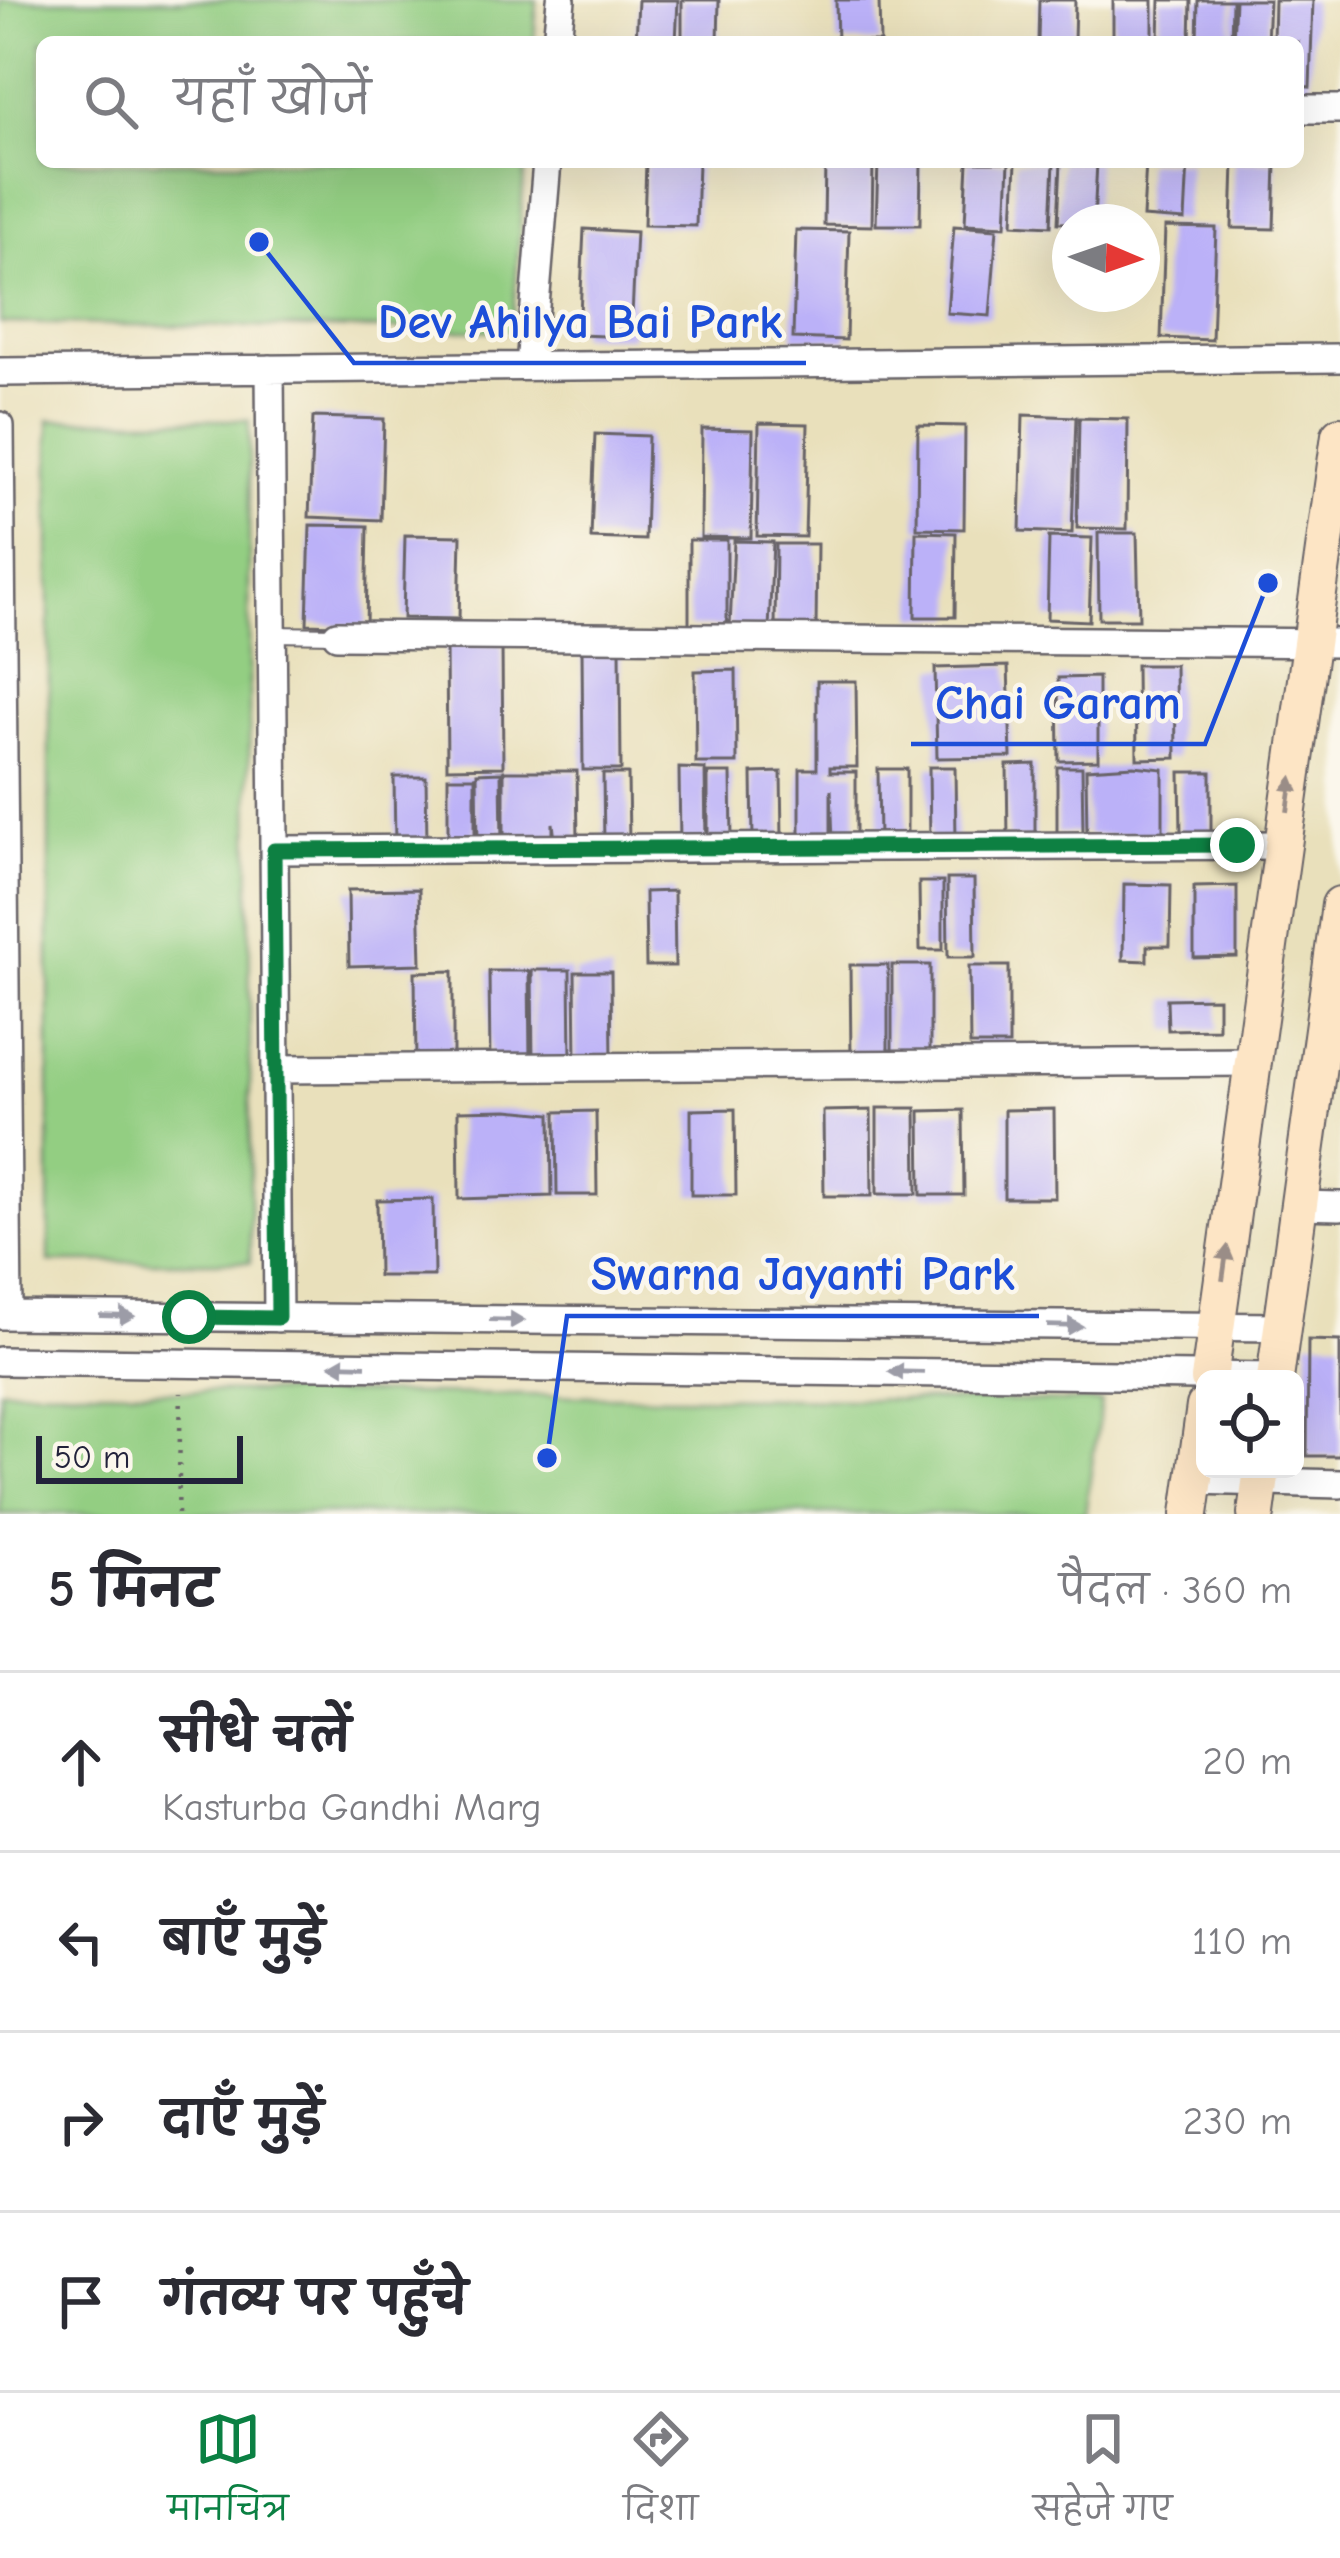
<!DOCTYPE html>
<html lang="hi">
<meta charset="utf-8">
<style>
body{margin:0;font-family:"Comic Neue","Playpen Sans Deva",sans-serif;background:#f7f7f7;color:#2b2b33}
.controls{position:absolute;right:36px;bottom:36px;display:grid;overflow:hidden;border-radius:18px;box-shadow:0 12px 48px #0002}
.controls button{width:108px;height:108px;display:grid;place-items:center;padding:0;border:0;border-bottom:3px solid #e1e1e2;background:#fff;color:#2b2b33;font:60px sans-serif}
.compass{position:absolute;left:1052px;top:204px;width:108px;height:108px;border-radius:50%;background:#fff;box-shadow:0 12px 48px #0002;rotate:92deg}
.scale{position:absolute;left:36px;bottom:30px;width:207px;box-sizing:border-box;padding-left:12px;border:6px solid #22223b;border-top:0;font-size:33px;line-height:42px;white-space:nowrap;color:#22223b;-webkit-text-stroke:9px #fbf7ec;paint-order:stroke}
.stop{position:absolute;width:36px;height:36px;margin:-27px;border:9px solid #0b8043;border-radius:50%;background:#fff}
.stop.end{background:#0b8043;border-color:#fff;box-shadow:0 3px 12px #0008}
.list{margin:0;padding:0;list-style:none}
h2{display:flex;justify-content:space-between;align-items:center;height:156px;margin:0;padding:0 48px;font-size:51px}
h2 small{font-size:39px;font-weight:400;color:#7c7c81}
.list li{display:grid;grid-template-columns:78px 1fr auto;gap:36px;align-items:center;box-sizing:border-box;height:180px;padding:0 48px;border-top:3px solid #e1e1e2}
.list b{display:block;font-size:45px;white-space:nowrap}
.list p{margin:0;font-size:39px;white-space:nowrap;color:#7c7c81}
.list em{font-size:39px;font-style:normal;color:#7c7c81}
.icon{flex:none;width:66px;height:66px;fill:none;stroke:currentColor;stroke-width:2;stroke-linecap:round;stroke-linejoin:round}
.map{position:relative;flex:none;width:1340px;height:1514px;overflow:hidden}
.search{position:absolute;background:#fff;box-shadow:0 12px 48px #0002;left:36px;right:36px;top:36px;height:132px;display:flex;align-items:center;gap:30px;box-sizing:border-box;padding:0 42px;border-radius:18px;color:#7c7c81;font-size:45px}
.sheet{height:876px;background:#fff}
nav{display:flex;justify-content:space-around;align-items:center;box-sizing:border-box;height:168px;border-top:3px solid #e1e1e2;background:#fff;font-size:33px;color:#7c7c81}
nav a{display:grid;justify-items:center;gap:6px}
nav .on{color:#0b8043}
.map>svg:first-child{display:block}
</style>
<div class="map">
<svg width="1340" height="1514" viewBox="0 0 1340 1514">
<rect width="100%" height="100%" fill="#fbf7ec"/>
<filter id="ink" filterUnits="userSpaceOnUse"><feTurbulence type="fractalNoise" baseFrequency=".00833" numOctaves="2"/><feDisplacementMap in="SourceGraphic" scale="24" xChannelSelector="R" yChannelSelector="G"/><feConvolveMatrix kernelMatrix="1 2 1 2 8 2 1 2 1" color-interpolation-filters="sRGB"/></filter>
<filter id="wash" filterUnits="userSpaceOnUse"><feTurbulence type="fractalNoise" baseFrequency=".004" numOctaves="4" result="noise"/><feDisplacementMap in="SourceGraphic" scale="48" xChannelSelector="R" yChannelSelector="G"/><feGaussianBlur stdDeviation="2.7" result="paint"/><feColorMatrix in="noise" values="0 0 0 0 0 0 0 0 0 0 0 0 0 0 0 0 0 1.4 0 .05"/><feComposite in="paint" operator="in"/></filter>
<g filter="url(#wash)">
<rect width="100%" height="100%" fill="#e9e0bb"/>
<path fill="#93ce82" stroke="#5a785e" stroke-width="3" d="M0,0H537L534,42H42V162H525L512,331L0,323Z
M49,420H249L250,1262H49Z
M0,1389L1101,1402L1085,1514H0Z"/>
<g id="blocks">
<path fill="#bbb1f8" d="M638,0H678L676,42H636Z
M682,0H719L718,42H682Z
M836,0H879L880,42H837Z
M1039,0H1075L1074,42H1038Z
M1113,0H1153V42H1113Z
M1160,0H1191L1190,42H1159Z
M1198,0H1232L1231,42H1197Z
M1235,0H1269L1267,42H1233Z
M1274,0H1313L1310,87L1298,86V42H1273Z
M646,162H698L696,226L644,225Z
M825,162H873L872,226L824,225Z
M878,162H921L920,225H876Z
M968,162H1009L1006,226L965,224Z
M1016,162H1054L1051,226L1013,224Z
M1061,162H1097L1094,222L1058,223Z
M1146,162H1188L1185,220L1143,217Z
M1234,162H1276L1274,229L1232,228Z
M954,226L997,229L990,316L947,313Z
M1165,227L1216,228L1212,340L1161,338Z
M584,229L636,232L631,337L579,335Z
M796,230L849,231L846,340L793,338Z
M1023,415L1076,417L1072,533L1020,531Z
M313,417L384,419L381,520L309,517Z
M1079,418L1128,419L1127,529L1077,528Z
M759,423L808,424L805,537L757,536Z
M918,425L965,426L964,529L917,528Z
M702,429L753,430L751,538L701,537Z
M595,434L648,436L645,540L591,538Z
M310,525L368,526L366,626L307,624Z
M916,532L956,533L955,617H915Z
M1098,533H1137L1139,619H1099Z
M405,535L461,536L459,619L403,618Z
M1049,537L1092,538L1089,621L1047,619Z
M689,540H727V627H689Z
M734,541L773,542L769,629L730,627Z
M776,544H817L816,630H775Z
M502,644L503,767L447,768L446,645Z
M582,647H620L621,770H583Z
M1136,665H1175L1176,758L1137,759Z
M1008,666L1011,757L937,758L935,668Z
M736,670L737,763H696L695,671Z
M1098,677V760L1059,761L1058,678Z
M817,681H856L857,767H830V772H856V841H833L831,789V844L800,845V769H817Z
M1035,764V839H1008L1007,765Z
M1134,766L1163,769V835H1087L1086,769Z
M929,767H955L956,842H930Z
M1057,767H1082L1083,833H1057Z
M679,768L705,769L706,843L680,844Z
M878,769H907V841H879Z
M504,771H577L578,841H555L553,823V841L504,843Z
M501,772L502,845H478L477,773Z
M781,772L782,839L753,840L752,773Z
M1180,772H1211V834H1181Z
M708,773H731L732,841H708Z
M603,774H628L629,843L604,844Z
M394,777H426L427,844H395Z
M448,777H475V846H448Z
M947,879H974L975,957H948Z
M919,882H943V950H920Z
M1124,884L1171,885L1170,946H1147V961L1123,960Z
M1237,886V957L1194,958V887Z
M419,889L421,964L349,966L348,890Z
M674,891L675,966H646L645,892Z
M850,965H888V1059H851Z
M892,965H930V1061H892Z
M969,966H1009V1045H970Z
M532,970H570L571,1062H533Z
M453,971V1062H416L415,972Z
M489,971H529L530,1062L490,1063Z
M575,972H611L612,1064H576Z
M1218,998V1029L1168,1030L1167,999Z
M877,1108H916L917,1194H877Z
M735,1109L736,1195H691V1110Z
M1054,1109L1055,1198H1004V1110Z
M508,1110L551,1114L552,1196L459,1199L458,1111Z
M871,1110L872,1196H824L823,1111Z
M963,1110L964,1195H921L920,1111Z
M596,1111L597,1195H557L556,1112Z
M433,1199L434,1276H378L377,1200Z
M1308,1340L1340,1341V1456H1307Z"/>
</g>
</g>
<g filter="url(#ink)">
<use href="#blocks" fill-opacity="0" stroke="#686468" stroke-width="3"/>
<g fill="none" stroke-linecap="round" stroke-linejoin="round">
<g stroke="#686468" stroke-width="18">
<path id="lane" d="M272,634L337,635"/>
</g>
<g stroke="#686468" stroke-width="32">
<path id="street" d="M557,42L561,0
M1298,109H1340
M530,366L547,162
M270,369L278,1318
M0,372L1340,358
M0,426L8,1315
M337,635L1340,643
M274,850L1283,845
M276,1069L1253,1062
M1299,1205L1340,1206
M0,1315L1282,1327
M0,1361L1275,1377
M1195,1480L1340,1484"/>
</g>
<g stroke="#686468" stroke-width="40">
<path id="secondary" d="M1209,1379L1340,435
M1275,1379L1340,905
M1190,1514L1205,1406
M1256,1514L1262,1469"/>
</g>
<path stroke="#686468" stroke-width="4.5" stroke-dasharray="3 9" stroke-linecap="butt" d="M178,1514L181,1393"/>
<use href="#lane" stroke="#fff" stroke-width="14"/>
<use href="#street" stroke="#fff" stroke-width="27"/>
<use href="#secondary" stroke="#fde5c5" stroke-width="36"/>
</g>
<defs><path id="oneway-solid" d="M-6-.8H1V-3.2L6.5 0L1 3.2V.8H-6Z" transform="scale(3)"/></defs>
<g fill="#9a8d87">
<use href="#oneway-solid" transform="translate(1290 794) rotate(-82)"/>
<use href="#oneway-solid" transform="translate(1225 1263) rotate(-82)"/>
</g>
<g fill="#9c9ca7">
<use href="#oneway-solid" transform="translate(117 1316) rotate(1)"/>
<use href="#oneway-solid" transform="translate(507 1320) rotate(1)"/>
<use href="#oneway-solid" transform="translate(1065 1326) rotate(1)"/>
<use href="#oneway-solid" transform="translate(348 1365) rotate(-179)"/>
<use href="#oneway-solid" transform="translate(906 1372) rotate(-179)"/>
</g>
</g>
<g fill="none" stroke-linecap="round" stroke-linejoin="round" filter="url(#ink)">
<path stroke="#0b8043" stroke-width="15" d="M189,1317L278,1318L274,850L1237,845"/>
</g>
<path fill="none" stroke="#1d4ed8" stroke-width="4.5" d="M259 242L354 363H806M1268 583L1205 744H911M547 1458L567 1316H1039"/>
<g fill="#1d4ed8" stroke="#fbf7ec" stroke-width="4.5">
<circle cx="259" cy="242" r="12"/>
<circle cx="1268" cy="583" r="12"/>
<circle cx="547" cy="1458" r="12"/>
</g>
<g font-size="48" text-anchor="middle" font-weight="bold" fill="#1d4ed8" stroke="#fbf7ec" stroke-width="9" stroke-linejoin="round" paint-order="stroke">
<text x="580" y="338">Dev Ahilya Bai Park</text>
<text x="1058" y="719">Chai Garam</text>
<text x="803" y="1290">Swarna Jayanti Park</text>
</g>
</svg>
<div class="controls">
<button><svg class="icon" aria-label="locate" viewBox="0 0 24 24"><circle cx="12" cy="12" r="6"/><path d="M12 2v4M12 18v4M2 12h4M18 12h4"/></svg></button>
</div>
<svg class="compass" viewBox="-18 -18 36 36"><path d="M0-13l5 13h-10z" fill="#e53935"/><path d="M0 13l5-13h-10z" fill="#7c7c81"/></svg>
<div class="scale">50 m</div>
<div class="stop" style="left:189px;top:1317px"></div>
<div class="stop end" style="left:1237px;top:845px"></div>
<div class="search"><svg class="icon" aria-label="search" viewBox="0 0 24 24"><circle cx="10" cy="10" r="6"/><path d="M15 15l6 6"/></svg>यहाँ खोजें</div>
</div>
<section class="sheet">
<h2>5 मिनट<small>पैदल · 360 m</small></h2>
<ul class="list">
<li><svg class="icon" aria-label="ahead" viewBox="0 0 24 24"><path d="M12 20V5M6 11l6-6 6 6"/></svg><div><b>सीधे चलें</b><p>Kasturba Gandhi Marg</p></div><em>20 m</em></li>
<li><svg class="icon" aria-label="left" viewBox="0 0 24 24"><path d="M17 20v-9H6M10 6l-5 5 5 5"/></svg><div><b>बाएँ मुड़ें</b></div><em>110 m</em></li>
<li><svg class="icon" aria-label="right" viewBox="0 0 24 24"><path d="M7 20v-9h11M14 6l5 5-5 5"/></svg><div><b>दाएँ मुड़ें</b></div><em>230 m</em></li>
<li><svg class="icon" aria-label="arrive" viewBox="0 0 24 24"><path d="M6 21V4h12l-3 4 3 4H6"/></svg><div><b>गंतव्य पर पहुँचे</b></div></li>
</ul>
</section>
<nav>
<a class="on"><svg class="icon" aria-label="map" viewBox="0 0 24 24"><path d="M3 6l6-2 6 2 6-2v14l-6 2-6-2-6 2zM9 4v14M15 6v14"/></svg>मानचित्र</a>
<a><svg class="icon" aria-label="directions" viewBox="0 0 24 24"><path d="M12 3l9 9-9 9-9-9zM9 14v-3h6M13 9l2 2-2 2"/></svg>दिशा</a>
<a><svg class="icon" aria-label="saved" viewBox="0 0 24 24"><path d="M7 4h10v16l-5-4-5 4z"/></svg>सहेजे गए</a>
</nav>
